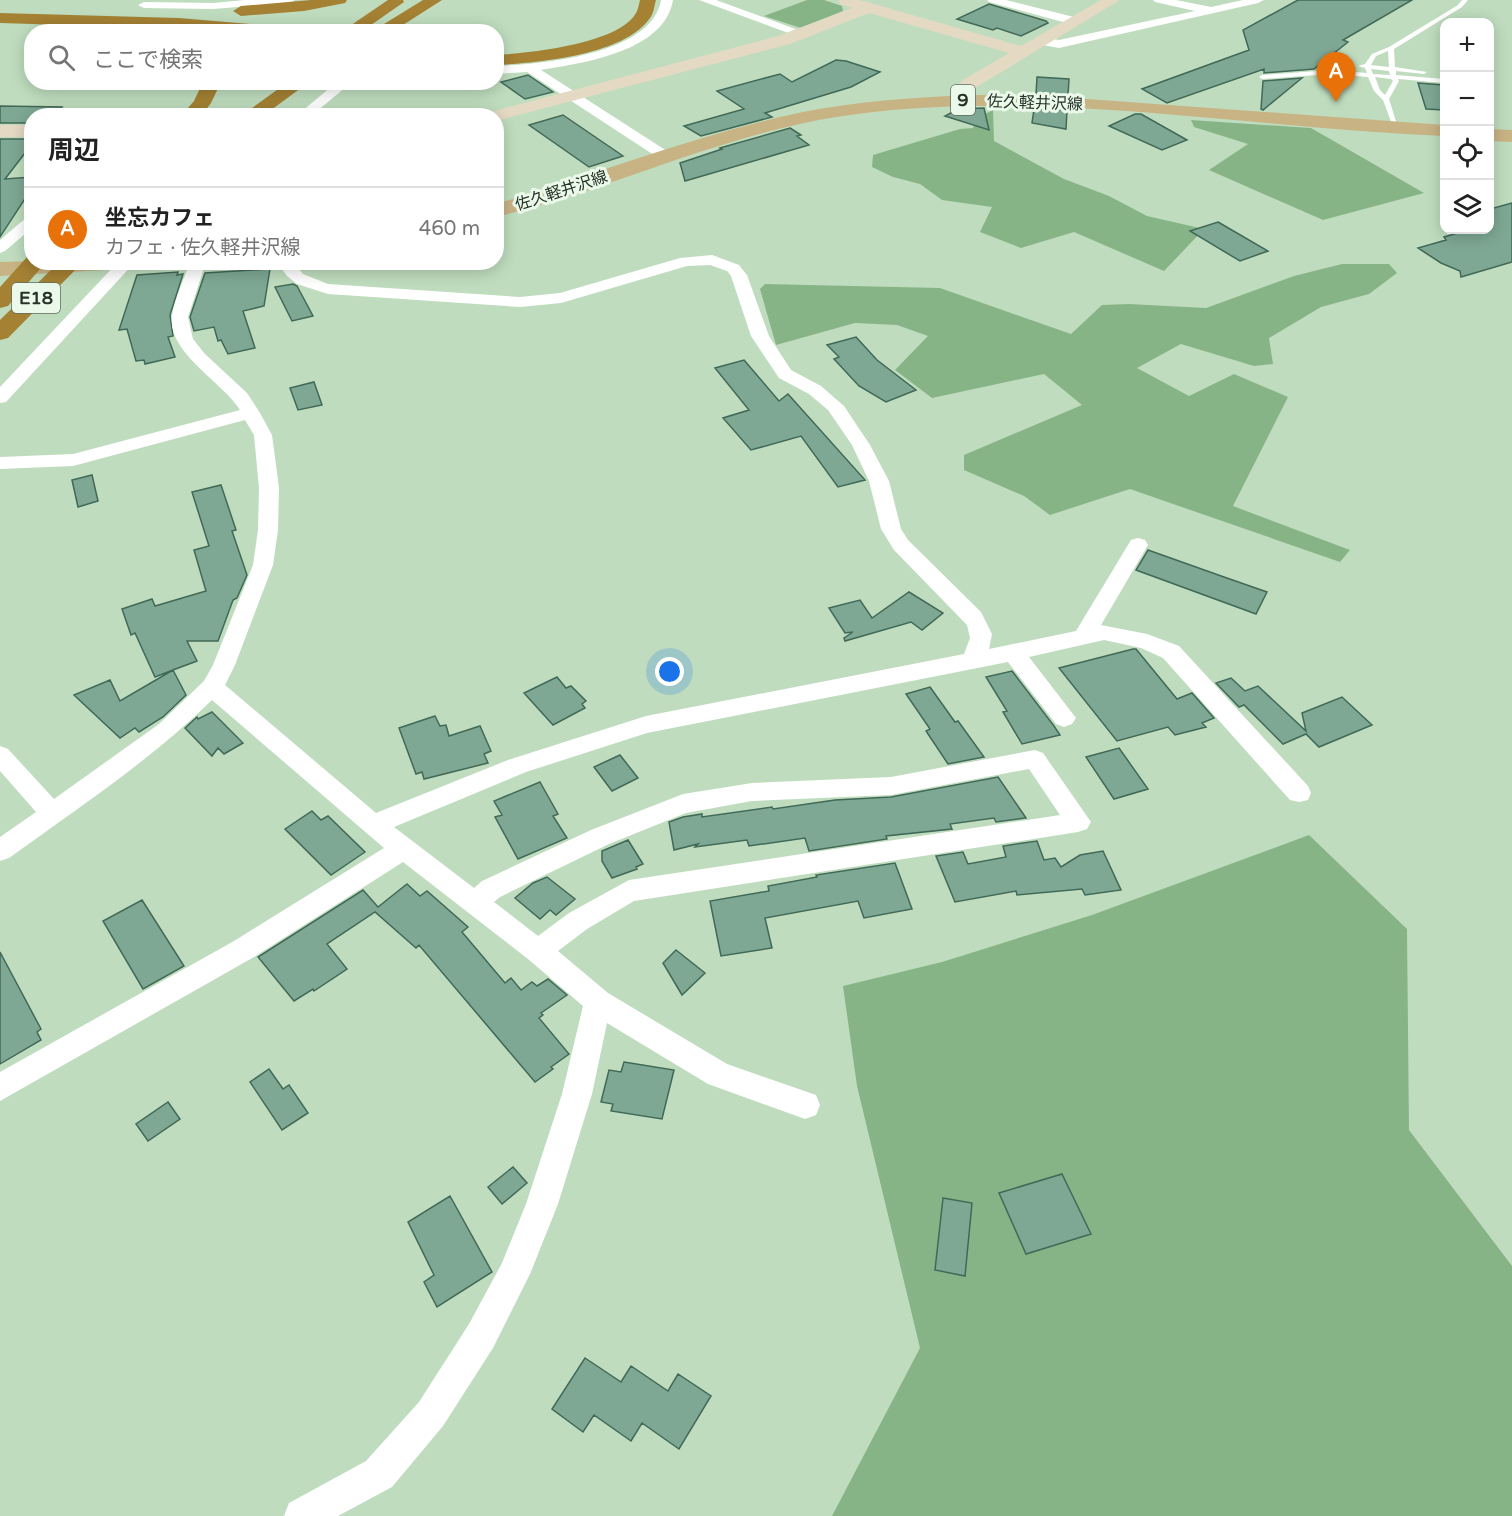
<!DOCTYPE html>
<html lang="ja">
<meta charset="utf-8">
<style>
body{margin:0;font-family:"Varela Round","Noto Sans JP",sans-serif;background:#f2f2f2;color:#222}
.controls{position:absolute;right:18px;top:18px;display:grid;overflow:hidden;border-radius:12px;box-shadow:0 3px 15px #0003}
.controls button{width:54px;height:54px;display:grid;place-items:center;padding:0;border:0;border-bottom:2px solid #e0e0e0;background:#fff;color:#222;font:30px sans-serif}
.you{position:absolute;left:670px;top:672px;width:21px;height:21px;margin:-15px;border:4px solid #fff;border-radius:50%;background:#1a73e8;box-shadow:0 0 0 9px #1a73e833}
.badge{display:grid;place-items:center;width:39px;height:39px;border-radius:50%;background:#84238d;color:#fff;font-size:20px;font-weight:700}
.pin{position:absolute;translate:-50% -50px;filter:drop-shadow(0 2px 3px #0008)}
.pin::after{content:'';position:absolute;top:32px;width:21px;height:18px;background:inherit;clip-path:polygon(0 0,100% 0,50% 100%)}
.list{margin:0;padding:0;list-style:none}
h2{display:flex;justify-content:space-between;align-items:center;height:78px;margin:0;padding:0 24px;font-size:26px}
h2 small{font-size:20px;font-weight:400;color:#767676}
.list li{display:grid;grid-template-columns:39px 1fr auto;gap:18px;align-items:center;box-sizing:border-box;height:84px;padding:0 24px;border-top:2px solid #e0e0e0}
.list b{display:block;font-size:22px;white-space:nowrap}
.list p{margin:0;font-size:20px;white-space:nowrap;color:#767676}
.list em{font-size:20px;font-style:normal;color:#767676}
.icon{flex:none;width:33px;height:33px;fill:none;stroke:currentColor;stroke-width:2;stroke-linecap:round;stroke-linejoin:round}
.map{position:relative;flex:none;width:1512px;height:1516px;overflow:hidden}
.search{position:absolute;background:#fff;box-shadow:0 3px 15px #0003;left:24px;top:24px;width:480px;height:66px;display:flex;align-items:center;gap:15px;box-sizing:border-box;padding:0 21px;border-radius:24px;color:#767676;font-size:22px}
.panel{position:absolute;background:#fff;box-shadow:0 3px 15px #0003;left:24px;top:108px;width:480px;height:162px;border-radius:24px}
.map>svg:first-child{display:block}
</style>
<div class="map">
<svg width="1512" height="1516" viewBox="0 0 1512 1516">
<rect width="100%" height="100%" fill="#bfddbe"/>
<path fill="#87b486" d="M807,0H824L842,6L843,11L801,28L764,16Z
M993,110L994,141L1064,179L1109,196L1147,216L1204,229L1164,271L1074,232L1021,248L980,232L992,207L942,200L920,184L893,177L872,167L873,155L960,129L973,128L977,118Z
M1191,120L1311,128L1424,193L1323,220L1209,170L1248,144L1194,127Z
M1342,264H1389L1397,273L1369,294L1321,307L1269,338L1273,364L1254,366L1181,344L1137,368L1189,396L1234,374L1288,397L1233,506L1350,550L1340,562L1130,489L1050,515L1024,496L964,470V455L1082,405L1044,374L932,398L895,370L928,336L897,325L855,323L776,345L760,289L765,284L940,288L1071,334L1102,305L1129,304L1206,308L1294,276Z
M1309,835L1407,929L1409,1130L1512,1266V1516H832L920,1348L857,1086L843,986L942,962L1092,915Z"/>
<path fill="#7ea894" stroke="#416957" stroke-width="1.5" d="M1298,0H1412L1343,40L1348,42L1314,69L1264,73V69L1167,103L1142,89L1249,50L1243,30Z
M989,4L1046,21L1048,23L1021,36L997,28L993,30L957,19Z
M836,60L846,61L880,72L851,87L765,113L772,117L701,136L684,126L744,109L717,91L780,74L792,82Z
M528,75L553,92L525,99L501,82Z
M1037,77L1069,79L1068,95L1036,94Z
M1302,78L1263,110L1261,109L1263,81Z
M1418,83L1444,85V110L1426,109Z
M0,106L62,107L54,116H32V123H0Z
M984,108L989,130L945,116L958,109Z
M1034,109L1067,110L1066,129L1032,123Z
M1135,114H1141L1187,140L1162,150L1109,126Z
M563,115L623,156L589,167L529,125Z
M790,128L801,135L797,136L809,145L685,181L680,163L722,149L720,148Z
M0,139H32V144L5,179L32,177V188L0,237Z
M1512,203V262L1461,277L1460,271L1441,263L1418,248L1446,240L1444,237L1468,230H1490V209Z
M1218,222L1268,251L1240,261L1190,231Z
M270,269L264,306L243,311L255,348L228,354L221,340L218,341L214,327L194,331L190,317L205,273Z
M178,272L177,275L183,274L170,315L173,336L168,337L175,357L145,364L144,360L136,361L127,329L119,330L137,275Z
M293,284L297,286L313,316L292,321L275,287Z
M856,337L877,360L916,390L886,402L859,386L834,359L839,357L827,345Z
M744,360L779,401L788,394L865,480L838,487L801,436L751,450L723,418L749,410L715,368Z
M314,382L322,405L298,410L290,388Z
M92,475L98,501L78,507L72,480Z
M221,485L236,530L232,531L247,575L237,598L233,600L218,641H187L197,661L173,670L186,695L163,717L139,732L135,728L120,738L74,695L110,680L120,701L173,670L155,677L135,633L131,635L122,609L152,599L155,606L206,591L194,550L209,546L192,492Z
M1148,550L1224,577L1267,592L1256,614L1136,570Z
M909,592L943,613L922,630L911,622L845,641L844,638L853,632L845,633L829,608L860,600L872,618Z
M1133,649H1136L1177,699L1192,693L1214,718L1202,723L1206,727L1175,735L1168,727L1117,741L1059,668Z
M1012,671L1054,726L1060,735L1022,744L1003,712L1007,711L986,677Z
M557,677L566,688L571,686L586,701L582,704L585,708L553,725L524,693Z
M1231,678L1245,691L1258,686L1306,731L1302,713L1342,697L1372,725L1319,747L1306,734L1283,744L1244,705L1239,707L1216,683Z
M930,687L955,722L958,721L984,757L948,764L926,731L930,729L906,694Z
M212,712L243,743L224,754L218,748L212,756L185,728L197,717L198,719Z
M435,716L440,726L446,725L449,736L480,726L491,751L484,754L488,763L424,779L422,772L416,774L399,728Z
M1119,748L1148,789L1114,799L1086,757Z
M620,755L638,778L612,791L594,767Z
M998,777L1026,818L996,822L994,818L950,824L952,829L886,836L887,839L809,851L805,838L749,846L747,840L695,847L698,844L674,850L669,822L683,817L702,814V817L772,807L773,809L835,800L891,797Z
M540,782L558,814L553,816L567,838L518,859L495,817L502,815L494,801Z
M312,811L321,820L328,816L365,852L331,875L285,829Z
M628,840L643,864L636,867L637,869L612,878L602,861V851Z
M1037,841L1044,860L1055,858L1061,867L1080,855L1103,851L1121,890L1085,895L1082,889L1017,895L1016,891L955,902L936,856L963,852L968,864L1006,857L1003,846Z
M895,863L912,909L864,918L858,901L765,918L772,948L721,956L710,901L769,891L768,886L817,877L816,875Z
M547,877L575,899L556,915L550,910L540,919L515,898L533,883Z
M407,884L420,896L427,891L468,927L462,932L505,983L511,978L521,990L532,982L537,986L548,979L567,995L541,1013L543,1015L539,1018L569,1054L551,1067L553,1069L535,1082L419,945L416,948L375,912L327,944L347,969L314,991L313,989L294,1001L258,957L363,890L378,907Z
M142,900L184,966L143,989L103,921Z
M676,950L705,973L682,995L663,963Z
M0,952L41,1029L37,1032L41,1040L0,1064Z
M624,1062L674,1070L662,1119L611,1111L613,1104L601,1102L609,1070L621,1072Z
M269,1069L283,1089L289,1085L308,1113L282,1130L250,1082Z
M168,1102L180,1119L148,1141L136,1124Z
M513,1167L527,1183L502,1204L488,1187Z
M1062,1174L1091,1234L1026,1254L999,1193Z
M450,1196L492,1272L437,1307L424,1282L434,1275L408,1222Z
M943,1198L972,1203L965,1276L935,1270Z
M585,1358L621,1382L631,1366L668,1391L678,1374L711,1396L679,1449L642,1423L631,1441L594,1415L583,1432L552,1409Z"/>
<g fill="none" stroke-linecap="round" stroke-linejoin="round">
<path fill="#fff" fill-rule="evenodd" d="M1462,0H1468L1462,7L1394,49L1395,67L1427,72L1424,74L1396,71V75L1444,79V83L1398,79L1399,81L1389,99L1398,128L1393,127L1383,100L1374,91L1368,77L1330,74L1262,79L1259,77L1262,75L1330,70L1367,73L1365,68L1358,66L1365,64L1372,54L1389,47L1458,5ZM1388,51L1389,67L1371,65L1376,56ZM1371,69L1389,71L1390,75L1373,74ZM1375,77L1391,79L1393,81L1385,95L1380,90Z"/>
<path fill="#fff" fill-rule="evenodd" d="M245,0H295L289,3L213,9L144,8L138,5L144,2L213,3Z
M661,0H673C665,51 584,63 541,70L670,153L672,156L670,159H660L527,72L496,74V66C541,64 652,55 661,0Z
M699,0H716L809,34L807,37H799Z
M987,0H1006L1078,18L1080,21L1074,25L989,2Z
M1153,0H1176L1211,7L1243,0H1264L1258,3L1059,48L1037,44L1035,41L1041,37L1059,40L1195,11L1155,2Z
M337,82H352L311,116H296Z
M32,216V228L5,251L0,253V240L27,217Z
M712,255L739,265L747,275L769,336L791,370L821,386L844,406L870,445L889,481L901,529L908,540L981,612L992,634L989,649L1076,631L1131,540L1138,538L1145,540L1148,545L1101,625L1147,634L1179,646L1308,786L1311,793L1308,800L1299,802L1290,800L1163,658L1141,648L1104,640L1029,657L1076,718L1072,724L1064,727L1056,724L1008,662L647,733L526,772L394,827L474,888L482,881L591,830L683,794L752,783L891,777L1035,750L1043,753L1091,822L1087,829L1078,832L634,901L587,929L558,951L608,993L727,1064L816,1095L820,1105L816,1115L805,1119L708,1084L607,1023L592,1094L558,1204L530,1274L493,1348L443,1426L392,1487L338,1516H284L289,1503L366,1461L419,1402L469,1324L502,1263L526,1204L562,1094L583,1006L528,959L403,862L254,957L0,1101V1072L234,941L384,848L212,700C151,760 78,808 9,858L0,861V837L36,812L0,771V746L8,749L54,799L159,724L204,681L213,665L253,565L258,530L259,488L254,435L245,420L73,466L0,469V457L73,454L240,410C223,382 166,352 172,315C175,298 184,279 190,262H206L188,317L193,339L205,354L247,393L260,413L272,435L279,488L278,530L273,565L235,665L225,685L376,813L508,760L646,716L964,654L970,638L967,625L894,550L881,529L869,481L852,445L828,410L809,394L779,378L751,336L731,276L727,271L710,265L687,266L561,303L520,307L328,294L297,284L287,276L277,262H293L303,274L328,284L520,297L560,293L680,258ZM1029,769L1060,815L629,880L569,913L538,936L494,902L500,897L609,844L686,813L752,801L891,795Z
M118,262H135L6,402L0,403V387Z"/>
<path fill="#e4d9c2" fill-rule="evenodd" d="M839,0H860L1021,46L1101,0H1120L975,88L970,93L965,104H953L950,100L952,91L963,80L1009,53L869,13L790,44L496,121V116H487L490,112L778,36L852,8L840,4Z
M0,125H32V137H0Z"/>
<path fill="#c8b385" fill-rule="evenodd" d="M976,95L1046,96L1444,125V136C1242,128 1037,86 836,117C718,136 611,189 496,217V204C597,174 695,135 798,113C857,101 916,97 976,95Z
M1490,129L1512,130V142L1490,141Z
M32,261V262H134L131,267L123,269L0,276V262Z"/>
<path fill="#a48133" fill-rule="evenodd" d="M311,0H347L345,3L304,11L241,16L233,11L241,6Z
M388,0H403L404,2L361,32H341Z
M423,0H442L392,32H371Z
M640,0H656C654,6 654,13 650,18C625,55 538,63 496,65V55C529,53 619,44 636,13C638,10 639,4 640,0Z
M0,13L179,18L285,27L293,32C195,32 98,26 0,23Z
M203,82H221L211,103L201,116H181L194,101Z
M288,82H309L263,116H241Z
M32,256V262H46L8,306L0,308V287L27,257Z
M59,262H83L8,338L0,340V320Z"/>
</g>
<g text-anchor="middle" stroke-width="6" stroke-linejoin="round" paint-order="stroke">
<g font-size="16" fill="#273327" stroke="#eaf9e9">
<text transform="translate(1035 102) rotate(2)" y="6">佐久軽井沢線</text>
<text transform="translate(561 190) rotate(-18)" y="6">佐久軽井沢線</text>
</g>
<g fill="#eaf9e9" stroke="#626e61" stroke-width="1.5">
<rect x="951" y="85" width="24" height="30" rx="4.5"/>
<rect x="12" y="283" width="48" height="30" rx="4.5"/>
</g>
<g font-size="18" font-weight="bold" fill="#273327">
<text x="963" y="106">9</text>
<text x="36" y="304">E18</text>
</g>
</g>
</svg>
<div class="controls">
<button>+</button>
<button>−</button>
<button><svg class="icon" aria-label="locate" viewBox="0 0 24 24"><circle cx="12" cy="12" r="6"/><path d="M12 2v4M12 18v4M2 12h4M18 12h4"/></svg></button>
<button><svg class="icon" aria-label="layers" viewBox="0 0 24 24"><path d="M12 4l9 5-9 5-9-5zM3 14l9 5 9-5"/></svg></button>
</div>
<div class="you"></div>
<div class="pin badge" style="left:1336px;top:102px;background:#e8710a">A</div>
<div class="search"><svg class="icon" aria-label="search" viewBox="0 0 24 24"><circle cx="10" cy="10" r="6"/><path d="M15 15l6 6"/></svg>ここで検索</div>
<section class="panel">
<h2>周辺<small></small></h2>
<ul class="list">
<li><span class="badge" style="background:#e8710a">A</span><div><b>坐忘カフェ</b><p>カフェ · 佐久軽井沢線</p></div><em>460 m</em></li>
</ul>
</section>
</div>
